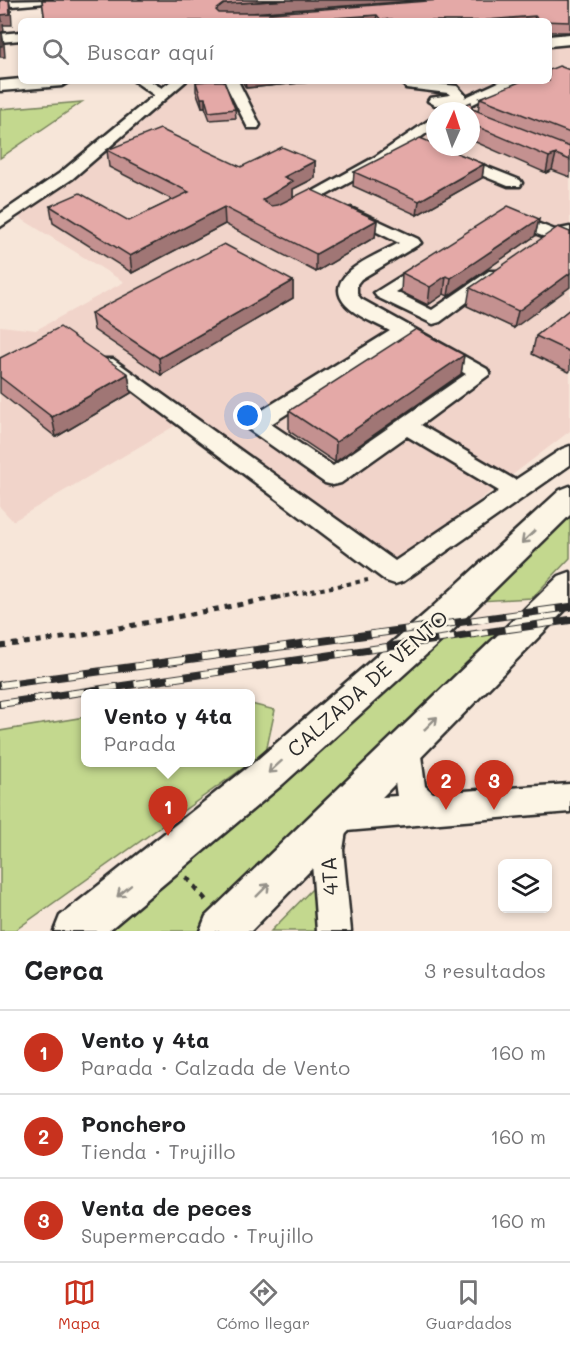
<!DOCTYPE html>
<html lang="es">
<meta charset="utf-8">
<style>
body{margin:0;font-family:Mali,sans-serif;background:#f6f6f6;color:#202124}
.controls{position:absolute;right:18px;bottom:18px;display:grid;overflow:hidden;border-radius:9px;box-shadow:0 3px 9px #0003}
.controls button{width:54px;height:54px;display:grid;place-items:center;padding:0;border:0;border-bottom:2px solid #e0e0e0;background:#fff;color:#202124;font:30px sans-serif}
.compass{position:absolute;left:426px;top:102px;width:54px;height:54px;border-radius:50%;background:#fff;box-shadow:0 3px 9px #0003;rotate:3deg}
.you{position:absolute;left:248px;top:416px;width:21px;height:21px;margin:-15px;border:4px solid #fff;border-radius:50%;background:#1a73e8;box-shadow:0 0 0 9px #1a73e833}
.badge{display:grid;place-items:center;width:39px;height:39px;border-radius:50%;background:#c8321e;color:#fff;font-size:20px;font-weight:700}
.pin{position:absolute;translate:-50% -50px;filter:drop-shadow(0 2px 3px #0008)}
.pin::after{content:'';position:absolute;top:32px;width:21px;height:18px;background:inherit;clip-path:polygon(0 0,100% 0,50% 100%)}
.popup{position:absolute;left:81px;top:689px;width:174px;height:78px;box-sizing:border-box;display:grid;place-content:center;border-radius:9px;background:#fff;filter:drop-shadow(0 2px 4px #0005);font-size:20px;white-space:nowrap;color:#757577}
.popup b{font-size:22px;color:#202124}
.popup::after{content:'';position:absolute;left:50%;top:100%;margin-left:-12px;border:12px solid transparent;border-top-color:#fff}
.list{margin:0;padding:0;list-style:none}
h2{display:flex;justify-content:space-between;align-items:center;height:78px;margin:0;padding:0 24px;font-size:26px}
h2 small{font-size:20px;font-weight:400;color:#757577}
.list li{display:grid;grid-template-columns:39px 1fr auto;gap:18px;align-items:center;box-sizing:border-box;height:84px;padding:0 24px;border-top:2px solid #e0e0e0}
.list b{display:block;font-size:22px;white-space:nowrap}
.list p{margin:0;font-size:20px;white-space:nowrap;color:#757577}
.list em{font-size:20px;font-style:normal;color:#757577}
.icon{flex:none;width:33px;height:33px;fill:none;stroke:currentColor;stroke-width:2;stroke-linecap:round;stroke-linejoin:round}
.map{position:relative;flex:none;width:570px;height:931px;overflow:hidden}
.search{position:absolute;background:#fff;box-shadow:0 3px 9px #0003;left:18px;right:18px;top:18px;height:66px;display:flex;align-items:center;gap:15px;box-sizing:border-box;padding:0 21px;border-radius:9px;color:#757577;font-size:22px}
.sheet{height:330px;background:#fff}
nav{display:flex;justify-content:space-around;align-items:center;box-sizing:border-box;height:84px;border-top:2px solid #e0e0e0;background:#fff;font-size:16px;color:#757577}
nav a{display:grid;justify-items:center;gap:3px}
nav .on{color:#c8321e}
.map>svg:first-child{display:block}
</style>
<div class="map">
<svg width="570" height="931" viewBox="0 0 570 931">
<rect width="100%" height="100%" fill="#f7e6d9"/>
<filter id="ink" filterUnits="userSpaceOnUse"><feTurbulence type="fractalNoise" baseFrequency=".0167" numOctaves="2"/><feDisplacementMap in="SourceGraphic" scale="12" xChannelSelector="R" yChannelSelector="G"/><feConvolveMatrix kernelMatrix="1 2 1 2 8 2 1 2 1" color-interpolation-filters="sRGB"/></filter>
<g filter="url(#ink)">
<path fill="#f1d4ca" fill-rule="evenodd" d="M570,39V431L397,563L188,418L13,521L0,507V326L36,330L124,282L12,213L179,81H549V41ZM435,111H471V147H435Z"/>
<path fill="#c3d88e" stroke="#77825c" stroke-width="1.5" d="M82,102L0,158V109Z
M570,514V558L532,598L480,601Z
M529,626L221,931H75L416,641Z
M251,704L275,710L266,752L14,931H0V731L85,717L86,762H250Z
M318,883L320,931H271Z"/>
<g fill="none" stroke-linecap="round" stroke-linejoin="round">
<g stroke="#2b2b2b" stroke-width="5">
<path id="minor" d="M52,0L46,3L0,7V1Z
M21,32V40L0,42V34Z
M134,81H150L162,88L171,81H186L72,179L0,227V214L60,173L154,95Z
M224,81H238L260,125L258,128H248Z
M411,81L457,86L466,96L464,98L501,81H519L459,111H441L452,104L435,105L428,101L430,98L450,95L448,93L406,88L404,85Z
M435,116V127L385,163L299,210L293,212L285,207L375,157Z
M457,155L520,180L522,183L520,186H508L452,163L449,160Z
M351,208L418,239L421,243L361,279L357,284V294L361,299L487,369L490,374L421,425L515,480L562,449L570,446V465L404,581L395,584L386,581L96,363L99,359H113L395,561L499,491L407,436L341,483L333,485L325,483L248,429L245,424L248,419L390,331C377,324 356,316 346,305C319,275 378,255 399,243L345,216L343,213L345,210ZM404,339L466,374L333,466L271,424Z
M508,212L555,230L570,227V237L553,240L502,221L500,217Z
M427,260L436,265L433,269L396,292L432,310L489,271H501L504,275L440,322L433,324L377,297L374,293Z
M405,735L415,739L420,748L425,786L433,793L570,784V812L346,831L343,850L351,931H317L311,850L321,810L355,799L397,796L390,748L395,739Z"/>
</g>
<g stroke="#2b2b2b" stroke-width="5">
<path id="major" d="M570,34V44L549,46V36Z
M21,79V81H70L62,86L0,91V81Z
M570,486V515L450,633L283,784L108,931H54L60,916L257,760L426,613L560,490Z
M570,572V605L251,931H200L206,916L559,576Z"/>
</g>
<path stroke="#2b2b2b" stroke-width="4" stroke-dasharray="4.5 4.5" stroke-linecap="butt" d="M276,598L368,580"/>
<path stroke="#2b2b2b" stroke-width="5" stroke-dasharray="6 6" stroke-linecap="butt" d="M0,646L78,636L284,596
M186,877L208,903"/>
<use href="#minor" fill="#fcf5e5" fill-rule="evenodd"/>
<use href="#major" fill="#fcf5e5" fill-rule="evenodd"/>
<g stroke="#2b2b2b" stroke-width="8">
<path id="rail" d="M0,685L570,607
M0,704L570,620"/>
</g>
<use href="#rail" stroke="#fcf5e5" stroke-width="6" stroke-dasharray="17" stroke-linecap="butt"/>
</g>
<path fill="#c49190" stroke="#2b2b2b" stroke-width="1.5" d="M42,0H426L251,13H272L570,0V32H549V21H45Z
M570,70V177L552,170L546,173L471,140V111L472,109L478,111L480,98Z
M242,81H321L246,88Z
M196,82L235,109L236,118L210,120L205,107H202L196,91Z
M107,150L241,167L315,161V178L293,189V198L377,220L375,237L316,272L225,224L132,273L53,223L50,206L129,221L173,200L109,167Z
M484,164L482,178L417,215L353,186L354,172Z
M539,219L535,236L448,296L444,294L428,305L401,292L402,273Z
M570,232L514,328L467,306L470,288Z
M293,281V298L161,375L94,330L91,313Z
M570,309V371L569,372L532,354L536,336Z
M464,355L461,374L335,462L289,431V411Z
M0,358L128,374L131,393L56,437L0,393Z"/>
<path fill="#a07675" stroke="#2b2b2b" stroke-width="1.5" d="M9,0L11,8L12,25H3L4,31L0,33V22L1,15Z
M287,0H426L225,15L217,21L216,10L224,4Z
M377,15L376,21H336V18Z
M535,16L534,21H485L486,20Z
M392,19V21H381V20Z
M2,33L4,44L5,57H0V46Z
M245,81H321L246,88Z
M201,98H205V107H202Z
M556,154L552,170L546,173L549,157Z
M315,161V178L293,189V198L262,217V200L284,177Z
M484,164L482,178L417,215L419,201Z
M224,207L225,224L132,273L130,256Z
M539,219L535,236L448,296L451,278Z
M377,220L375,237L316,272V254Z
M570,273V287L514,328L518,311Z
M446,276L444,294L428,305L430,287Z
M293,281V298L161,375L159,358Z
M464,355L461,374L335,462L336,442Z
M128,374L131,393L56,437L52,417Z"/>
<path fill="#e4a9a7" stroke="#2b2b2b" stroke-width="1.5" d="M0,0H9L10,14L1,15L2,21L0,22Z
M42,0H287L224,4L216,10L219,13H272L440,0H570V22L540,21L535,16L486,20L487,21H394L392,19L381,20L377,15L336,18L338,21H45Z
M0,33H2V46H0Z
M559,66L570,70V133L480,98L522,81H549V70Z
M209,81H224L235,109L209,112L205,98H201L196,82Z
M471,102L472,109L570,147V160L556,154L549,157L471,124V111H451Z
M160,129L241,167L282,147L315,161L284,177L293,181L262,200L271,206L278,205L310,189L377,220L316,254L224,207L130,256L50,206L80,193L129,221L189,192L107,150Z
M420,138L435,144V147H442L484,164L419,201L354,172Z
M508,206L539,219L451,278L446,276L430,287L402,273Z
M558,227L570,232V273L518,311L470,288Z
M224,244L293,281L159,358L91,313Z
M570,309V352L536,336Z
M60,327L128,374L52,417L0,377V358Z
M416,329L464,355L336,442L289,411Z"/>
<defs><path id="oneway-shaft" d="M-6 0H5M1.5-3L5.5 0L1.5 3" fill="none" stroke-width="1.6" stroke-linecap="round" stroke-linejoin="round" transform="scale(1.5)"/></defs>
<g stroke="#949088">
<use href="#oneway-shaft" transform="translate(528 537) rotate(136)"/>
<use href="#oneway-shaft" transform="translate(431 723) rotate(-45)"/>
<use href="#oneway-shaft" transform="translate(275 767) rotate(138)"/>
<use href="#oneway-shaft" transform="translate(263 890) rotate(-45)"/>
<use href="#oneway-shaft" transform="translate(124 891) rotate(141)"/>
</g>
</g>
<g text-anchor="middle" stroke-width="5" stroke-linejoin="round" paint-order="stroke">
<g font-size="21" fill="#2b2b2b" stroke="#fcf5e5">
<text transform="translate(368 684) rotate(-42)" y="7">CALZADA DE VENTO</text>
<text transform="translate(330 876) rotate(-94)" y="7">4TA</text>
</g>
</g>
</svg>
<div class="controls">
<button><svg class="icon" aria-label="layers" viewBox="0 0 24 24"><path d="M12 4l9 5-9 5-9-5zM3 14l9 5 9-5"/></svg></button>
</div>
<svg class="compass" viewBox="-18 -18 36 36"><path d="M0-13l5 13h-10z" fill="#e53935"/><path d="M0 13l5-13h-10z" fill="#757577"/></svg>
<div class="you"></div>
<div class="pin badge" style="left:168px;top:836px">1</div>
<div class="popup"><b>Vento y 4ta</b>Parada</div>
<div class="pin badge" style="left:446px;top:810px">2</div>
<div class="pin badge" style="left:494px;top:810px">3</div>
<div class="search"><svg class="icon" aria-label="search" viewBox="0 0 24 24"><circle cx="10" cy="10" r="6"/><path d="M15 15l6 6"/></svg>Buscar aquí</div>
</div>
<section class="sheet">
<h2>Cerca<small>3 resultados</small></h2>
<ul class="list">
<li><span class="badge">1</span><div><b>Vento y 4ta</b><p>Parada · Calzada de Vento</p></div><em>160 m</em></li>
<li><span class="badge">2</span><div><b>Ponchero</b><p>Tienda · Trujillo</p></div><em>160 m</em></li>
<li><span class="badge">3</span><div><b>Venta de peces</b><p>Supermercado · Trujillo</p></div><em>160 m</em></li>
</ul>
</section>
<nav>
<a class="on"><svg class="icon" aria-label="map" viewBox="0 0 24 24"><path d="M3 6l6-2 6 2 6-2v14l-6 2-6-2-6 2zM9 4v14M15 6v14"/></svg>Mapa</a>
<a><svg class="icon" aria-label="directions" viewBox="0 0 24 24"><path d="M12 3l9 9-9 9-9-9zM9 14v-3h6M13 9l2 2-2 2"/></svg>Cómo llegar</a>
<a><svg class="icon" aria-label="saved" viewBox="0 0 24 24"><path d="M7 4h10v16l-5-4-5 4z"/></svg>Guardados</a>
</nav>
